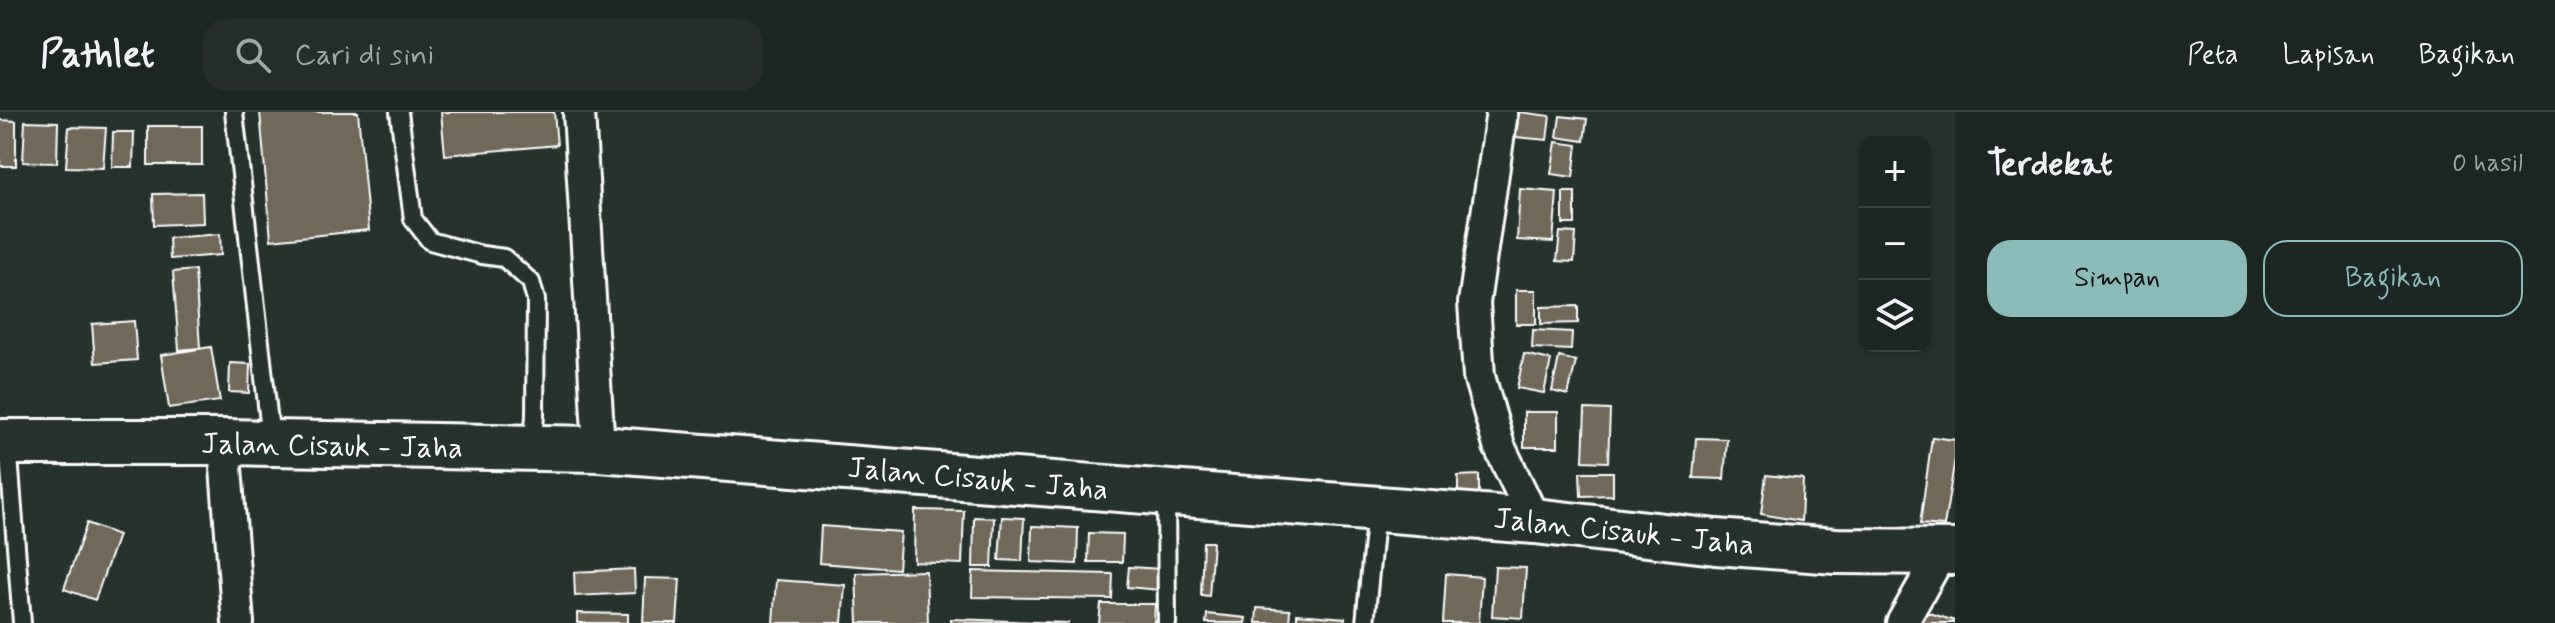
<!DOCTYPE html>
<html lang="id">
<meta charset="utf-8">
<style>
body{margin:0;font-family:Mynerve,sans-serif;background:#252e2a;color:#f1f3f6}
.controls{position:absolute;right:24px;top:24px;display:grid;overflow:hidden;border-radius:16px;box-shadow:0 2px 6px #0004}
.controls button{width:72px;height:72px;display:grid;place-items:center;padding:0;border:0;border-bottom:2px solid #3a4340;background:#1c2622;color:#f1f3f6;font:40px sans-serif}
.list{margin:0;padding:0;list-style:none}
h2{display:flex;justify-content:space-between;align-items:center;height:104px;margin:0;padding:0 32px;font-size:34px}
h2 small{font-size:26px;font-weight:400;color:#a0a5a5}
.actions{display:flex;gap:16px;padding:24px 32px}
.actions a{flex:1;padding:18px 0;border:2px solid #8bbbb9;border-radius:24px;text-align:center;font-size:28px;color:#8bbbb9}
.actions .main{background:#8bbbb9;color:#111}
.icon{flex:none;width:44px;height:44px;fill:none;stroke:currentColor;stroke-width:2;stroke-linecap:round;stroke-linejoin:round}
.map{position:relative;flex:none;width:1955px;height:511px;overflow:hidden}
header{display:flex;align-items:center;gap:48px;box-sizing:border-box;height:112px;padding:0 40px;background:#1c2622;border-bottom:2px solid #3a4340}
header strong{font-size:38px}
nav{display:flex;gap:44px;margin-inline-start:auto;font-size:28px}
.search{width:560px;height:72px;background:#252e2a;display:flex;align-items:center;gap:20px;box-sizing:border-box;padding:0 28px;border-radius:24px;color:#a0a5a5;font-size:30px}
main{display:flex}
aside{flex:1;background:#1c2622}
.map>svg:first-child{display:block}
</style>
<header>
<strong>Pathlet</strong>
<div class="search"><svg class="icon" aria-label="search" viewBox="0 0 24 24"><circle cx="10" cy="10" r="6"/><path d="M15 15l6 6"/></svg>Cari di sini</div>
<nav><a>Peta</a><a>Lapisan</a><a>Bagikan</a></nav>
</header>
<main>
<div class="map">
<svg width="1955" height="511" viewBox="0 0 1955 511">
<rect width="100%" height="100%" fill="#26332d"/>
<filter id="ink" filterUnits="userSpaceOnUse"><feTurbulence type="fractalNoise" baseFrequency=".0125" numOctaves="2"/><feDisplacementMap in="SourceGraphic" scale="16" xChannelSelector="R" yChannelSelector="G"/><feConvolveMatrix kernelMatrix="1 2 1 2 8 2 1 2 1" color-interpolation-filters="sRGB"/></filter>
<g filter="url(#ink)">
<path fill="#706758" stroke="#fff" stroke-width="2" d="M260,0H358L369,118L271,128Z
M441,0H554L557,33L445,43Z
M1519,0L1550,4L1547,28L1516,25Z
M1560,4L1587,7L1584,29L1557,25Z
M0,8L16,9V54H0Z
M25,9L58,10L57,51L23,50Z
M148,14H202V53H148Z
M69,15L106,16L103,56L66,55Z
M113,20H134L133,55H112Z
M1556,30L1577,33L1573,65L1551,62Z
M1520,77L1557,80L1553,130L1517,128Z
M1563,80H1575V112H1563Z
M202,81L203,111L154,113L153,82Z
M1560,120L1576,121L1574,150L1557,149Z
M220,122L221,143L170,147L169,126Z
M195,158L200,236L179,238L173,160Z
M1516,178H1536V212H1516Z
M1578,194V211L1541,212V195Z
M134,209L137,248L95,251L92,212Z
M1533,218L1572,220L1571,238L1532,236Z
M211,235L220,289L169,296L161,243Z
M1524,242L1551,248L1544,281L1517,276Z
M1559,245L1576,249L1568,283L1552,279Z
M230,251L250,252L249,281L229,280Z
M1585,297L1610,298L1608,350L1583,349Z
M1524,300H1558V335H1524Z
M1932,325L1955,328V347L1944,414L1920,412Z
M1696,326L1727,327L1724,367L1693,366Z
M1580,360H1613V383L1581,384Z
M1479,363V381L1458,382V364Z
M1766,363L1803,367L1801,409L1761,402Z
M915,398L964,399L962,452L914,450Z
M974,405L994,406L992,455H973Z
M1002,405L1024,406L1022,449L999,448Z
M87,411L118,423L95,488L64,477Z
M821,414L901,420L898,457L819,451Z
M1032,414L1078,416L1077,452L1031,450Z
M1089,421L1123,422L1122,450H1088Z
M1203,430H1213L1209,484L1201,483Z
M1129,455L1162,457L1160,478L1127,475Z
M1495,455L1526,456L1523,506L1492,504Z
M634,457L635,481L575,484L574,460Z
M926,459L928,511H858L856,461Z
M973,459L1113,462L1112,487L972,485Z
M1446,462L1482,465L1479,511H1443Z
M645,466L680,467L677,511H643Z
M776,468L845,473L842,511H773Z
M1101,492H1155L1154,511H1099Z
M1257,496L1290,498L1289,511H1256Z
M1916,497L1955,509V511H1911Z
M577,501L628,502V511H577Z
M1207,502L1246,506L1245,511H1206Z
M1297,502L1345,506L1344,511H1297Z
M951,507L1069,511H951Z"/>
<g fill="none" stroke-linecap="round" stroke-linejoin="round">
<g stroke="#fff" stroke-width="22">
<path id="lane" d="M234,0L271,328
M399,0L413,107L430,129L482,143L504,146L531,170L536,188L535,304L532,335
M8,332L22,511
M1166,383L1167,511
M1365,511L1376,398"/>
</g>
<g stroke="#fff" stroke-width="36">
<path id="street" d="M579,0L599,337
M1502,0L1474,191L1479,264L1499,334L1535,409
M224,330L238,511
M1902,511L1942,440"/>
</g>
<g stroke="#fff" stroke-width="50">
<path id="primary" d="M0,330H224L599,337L1535,409L1716,430L1836,439L1955,440"/>
</g>
<use href="#lane" stroke="#26332d" stroke-width="16"/>
<use href="#street" stroke="#26332d" stroke-width="30"/>
<use href="#primary" stroke="#26332d" stroke-width="44"/>
</g>
</g>
<g text-anchor="middle" stroke-width="7" stroke-linejoin="round" paint-order="stroke">
<g font-size="30" fill="#fff" stroke="#26332d">
<text transform="translate(332 333) rotate(1)" y="10">Jalan Cisauk - Jaha</text>
<text transform="translate(978 366) rotate(5)" y="10">Jalan Cisauk - Jaha</text>
<text transform="translate(1624 419) rotate(6)" y="10">Jalan Cisauk - Jaha</text>
</g>
</g>
</svg>
<div class="controls">
<button>+</button>
<button>−</button>
<button><svg class="icon" aria-label="layers" viewBox="0 0 24 24"><path d="M12 4l9 5-9 5-9-5zM3 14l9 5 9-5"/></svg></button>
</div>
</div>
<aside>
<h2>Terdekat<small>0 hasil</small></h2>
<ul class="list">
</ul>
<div class="actions"><a class="main">Simpan</a><a>Bagikan</a></div>
</aside>
</main>
